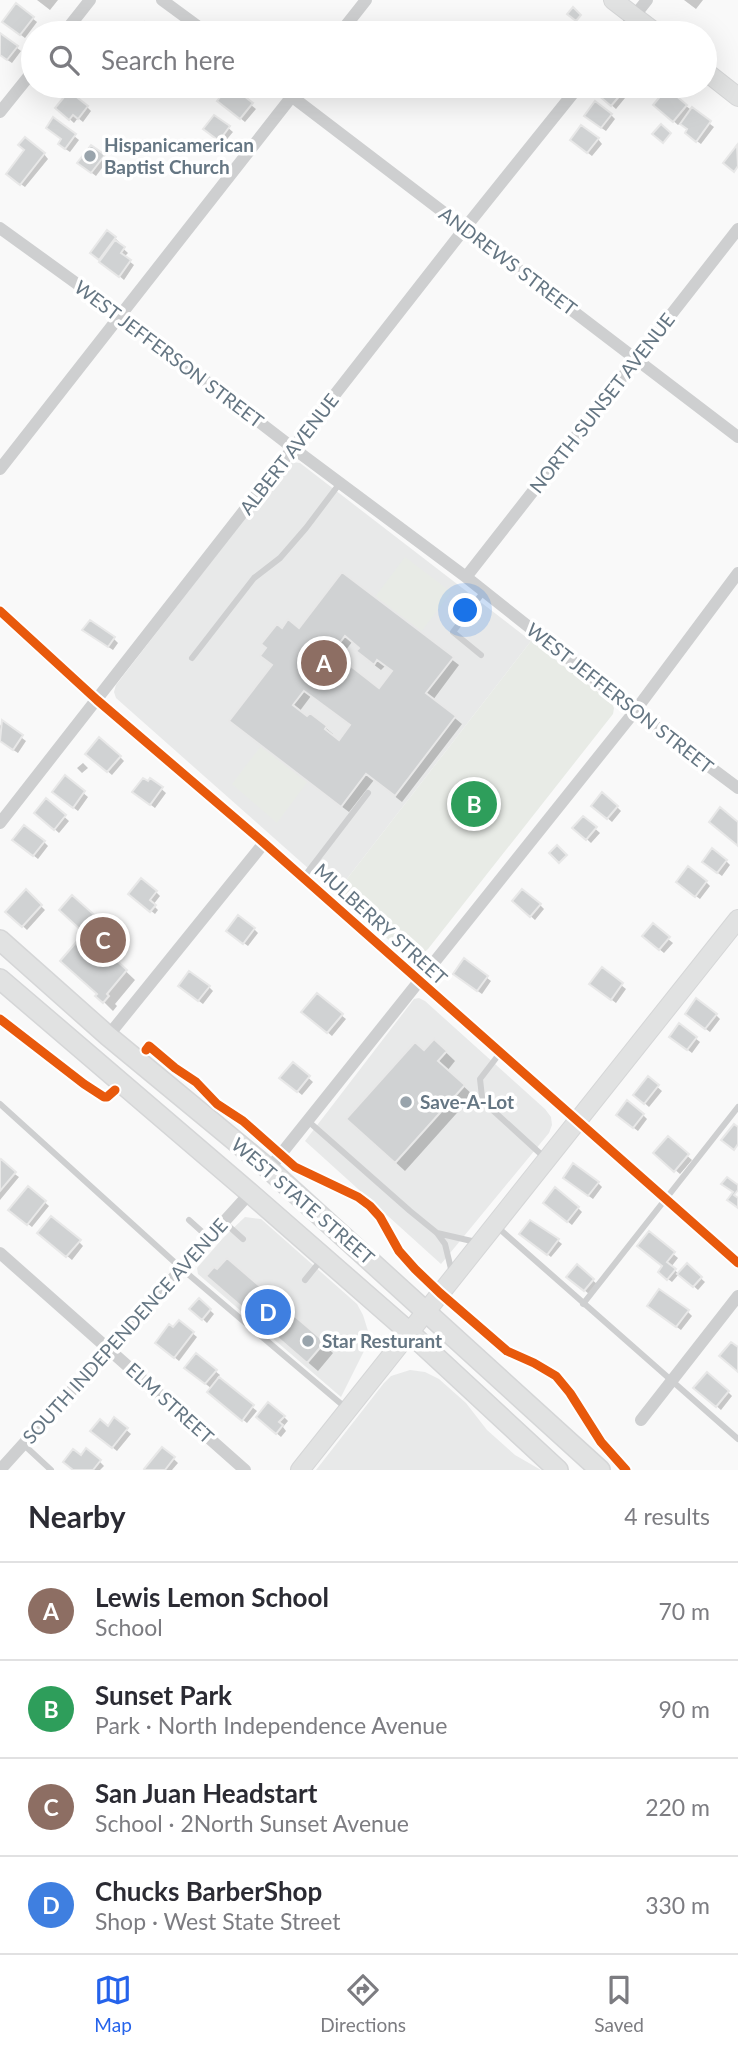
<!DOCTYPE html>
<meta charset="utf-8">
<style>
body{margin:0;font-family:Lato,sans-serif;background:#f2f2f3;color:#2b2b33}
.you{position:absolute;left:466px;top:611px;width:24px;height:24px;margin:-18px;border:5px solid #fff;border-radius:50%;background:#1a73e8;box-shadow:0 0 0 10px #1a73e833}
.badge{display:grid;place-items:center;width:46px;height:46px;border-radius:50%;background:#2563eb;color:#fff;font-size:23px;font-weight:700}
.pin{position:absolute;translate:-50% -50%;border:4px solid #fff;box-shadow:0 2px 7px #0006}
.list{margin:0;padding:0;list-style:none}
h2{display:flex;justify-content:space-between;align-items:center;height:91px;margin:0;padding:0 28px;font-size:30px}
h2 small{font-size:23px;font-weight:400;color:#7c7c81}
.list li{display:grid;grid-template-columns:46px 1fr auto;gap:21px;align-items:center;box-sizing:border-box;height:98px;padding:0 28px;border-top:2px solid #e1e1e2}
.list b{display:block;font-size:26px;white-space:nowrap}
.list p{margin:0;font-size:23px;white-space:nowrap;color:#7c7c81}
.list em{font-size:23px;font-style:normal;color:#7c7c81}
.icon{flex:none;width:38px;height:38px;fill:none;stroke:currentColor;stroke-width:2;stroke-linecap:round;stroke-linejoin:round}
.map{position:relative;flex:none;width:738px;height:1470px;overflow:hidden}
.search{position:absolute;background:#fff;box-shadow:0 7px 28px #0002;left:21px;right:21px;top:21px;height:77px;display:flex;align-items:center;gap:18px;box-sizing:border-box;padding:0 24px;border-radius:38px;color:#7c7c81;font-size:26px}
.sheet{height:483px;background:#fff}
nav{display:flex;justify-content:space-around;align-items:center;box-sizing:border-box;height:98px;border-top:2px solid #e1e1e2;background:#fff;font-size:19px;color:#7c7c81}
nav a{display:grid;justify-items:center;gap:4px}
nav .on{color:#2563eb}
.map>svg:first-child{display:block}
</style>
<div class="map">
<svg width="738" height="1470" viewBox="0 0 738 1470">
<rect width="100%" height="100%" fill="#f9f9f9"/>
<path fill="#e8e9e9" d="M293,462L300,463L531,641L336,893L116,698L114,692L116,685L286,465Z
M419,998L425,1001L545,1109L551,1117L552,1125L549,1133L441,1264L305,1141L414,999Z
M245,1217L261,1219L357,1304L363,1315L368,1331L365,1349L341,1397L198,1274L197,1268L223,1238Z
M410,1370L425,1372L439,1379L466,1403L487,1430L515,1455L541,1470H316L384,1383L391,1376Z"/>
<path fill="#e8ebe6" d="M405,557L451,592L421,632L375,597Z
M531,641L611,702L614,708L613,714L428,949L415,960L410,959L336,893Z
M261,746L308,781L277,823L232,784Z"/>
<path fill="#0003" fill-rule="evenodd" d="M37,0H58L50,10Z
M684,0H703L696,9Z
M32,18L37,22L25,38L9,26Z
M0,35L21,51L12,63L0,55Z
M81,86H110L103,96L97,91L94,95Z
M608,86H611L625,98L616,109L600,95Z
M624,86H638L633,93Z
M224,105H251L256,109L245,122Z
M686,106L714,127L701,144L691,137L689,130L681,122L678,125L660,109Z
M87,107L91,111L83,122L78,118L74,123L62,112Z
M611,115L615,119L606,131L590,120Z
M215,117L233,132L223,144L210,133Z
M54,120L79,140L70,152L64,148L63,140Z
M598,139L602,144L592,156L576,144Z
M26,151L44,154L48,159L25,187L12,178Z
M104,156L108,160L96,176L84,167Z
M115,238L119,242L118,244L128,253L124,257L134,265L124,280L97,257Z
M342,575L459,665L433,700L462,724L402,802L374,780L349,812L238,728L274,666L268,649L282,630L299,631ZM352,642L361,648L365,658L381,670L385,666L393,672L379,690L339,659ZM311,696L351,726L339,742L331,736L333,734L326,728L299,712Z
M89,634L114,639L118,643L113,650Z
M2,723L26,741L18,753L0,741V726Z
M120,757L124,761L112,775L92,758Z
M83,763L88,768L82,773L77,768Z
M65,778L88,797L78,811L58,796Z
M151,780L166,793L155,808L139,796Z
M46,801L69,821L59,833L41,817Z
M593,806L617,807L621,811L612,822Z
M583,818L600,833L591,843L575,828Z
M44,842L48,846L38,859L19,844Z
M726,861L730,865L722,876L708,866Z
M706,882L710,886L700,899L682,886Z
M26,892L45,910L27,930L8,912Z
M156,892L160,896L153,905L158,910L155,914L135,898Z
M518,905H540L544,909L535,920Z
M254,929L258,933L248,946L233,935Z
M86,933L118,938L127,947L115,961L135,980L115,1004L117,1006L113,1011L98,996Z
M668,939L673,943L664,953L648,940Z
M465,961L491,981L482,994L459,978Z
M602,970L626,989L616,1003L596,988Z
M209,987L213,991L203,1004L184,990Z
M341,1015L346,1019L332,1036L308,1016Z
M716,1015L720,1019L710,1032L691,1018Z
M680,1026L700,1042L692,1053L676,1041Z
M434,1041L455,1061L447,1071L473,1095L405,1171L358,1128Z
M293,1064L313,1082L302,1095L286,1082Z
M648,1079L662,1091L649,1107L640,1099Z
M643,1115L647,1119L638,1131L622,1119Z
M668,1139L692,1160L680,1174L660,1157Z
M0,1164L19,1177L0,1200Z
M569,1182L598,1183L602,1187L593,1199Z
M28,1188L49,1206L32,1227L15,1214Z
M549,1207L578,1208L582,1212L572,1225Z
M649,1234L678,1258L671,1267L679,1274L672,1282L664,1276V1267Z
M44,1237L79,1242L83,1246L72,1260Z
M526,1238L557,1240L562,1244L551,1257Z
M227,1260L333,1353L318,1371L218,1285V1271Z
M687,1266L705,1282L698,1290L680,1274Z
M577,1267L597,1284L589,1294L573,1281Z
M199,1300L214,1314L207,1323L192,1309Z
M653,1310L688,1312L692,1316L681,1330Z
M179,1322L197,1337L179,1361L162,1347Z
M215,1371L220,1375L217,1378L257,1411L247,1423L214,1396L212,1389L191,1372Z
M700,1392H728L732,1396L721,1410Z
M284,1417L288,1421L283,1427L286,1431L281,1437L262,1421Z
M115,1420L131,1434L117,1451L97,1435L108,1428Z
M163,1449L178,1463L172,1470H148Z
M81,1458L100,1462L104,1466L100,1470H74Z"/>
<path fill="#d0d2d3" stroke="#e8e8e8" stroke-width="2" fill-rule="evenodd" d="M16,3L34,17L20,35L2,22Z
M573,7L581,15L576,21L567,14Z
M145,22L160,33H137Z
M543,24L555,33H536Z
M0,33L18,46L7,60L0,55Z
M80,86H103L98,93L92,89L89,93Z
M606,86H614L622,93L611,106L598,95Z
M667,88L687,105L673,122L653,105Z
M235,89L253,103L240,119L217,101L225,91L229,95Z
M69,91L88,106L78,119L73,115L69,120L55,108Z
M595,101L612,114L601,128L584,116Z
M692,107L711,121L696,142L685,133L687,129L680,124Z
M214,115L230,126L219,141L203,129Z
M53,117L76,134L65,149L58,144L61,139L46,128Z
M661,124L671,133L663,143L652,134Z
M581,125L599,138L587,153L570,140Z
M25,137L45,153L20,185L6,174L24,150L18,145Z
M91,145L105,155L91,173L77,163Z
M737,145L738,166L734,172L723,163Z
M107,230L116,237L99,260L90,253Z
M115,240L125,247L121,253L131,260L119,277L99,262Z
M342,572L454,657L426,693L456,716L395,796L366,774L341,807L229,721L272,665L260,656L266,648L261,644L277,624L282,628L288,619L299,628ZM345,636L359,648L356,651L374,665L377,660L392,671L379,688L333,652ZM304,691L350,725L339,740L325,729L327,726L310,713L307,716L293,705Z
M90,620L115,637L108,647L82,630Z
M2,720L23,735L13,750L0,741Z
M99,737L121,756L107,772L85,754Z
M65,775L85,791L73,808L52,792Z
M143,778L148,781L150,778L163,787L150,805L132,792Z
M602,792L618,806L607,819L591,806Z
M46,798L66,815L54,830L34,813Z
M720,807L738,822V846L709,822Z
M583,816L597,827L586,840L572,828Z
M24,825L45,841L33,856L12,840Z
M557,845L567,855L559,863L549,853Z
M712,848L727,860L717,873L702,862Z
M688,866L707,881L695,897L676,882Z
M141,878L157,891L150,900L156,905L150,912L128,894Z
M26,889L42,905L22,927L5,912Z
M522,889L541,904L530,917L512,901Z
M72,895L119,937L106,951L127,970L107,994L109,996L103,1003L95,996L97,994L60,961L84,933L59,910Z
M238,915L255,928L243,944L226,931Z
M653,923L670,937L659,950L642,936Z
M464,958L488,976L477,991L453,974Z
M602,967L623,983L611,1000L589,984Z
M189,971L210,986L198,1001L178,986Z
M317,993L343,1014L327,1033L301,1012Z
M696,998L717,1014L705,1029L685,1014Z
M679,1023L697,1037L687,1050L669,1037Z
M434,1039L447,1051L438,1061L465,1085L395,1163L346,1119L415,1042L424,1050Z
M293,1062L310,1076L297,1092L279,1078Z
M648,1076L659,1085L644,1104L633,1095Z
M627,1100L644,1114L633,1128L616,1115Z
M734,1124L738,1127V1144L734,1150L721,1140Z
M668,1136L689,1154L674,1172L653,1153Z
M1,1159L16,1172L0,1191V1161Z
M573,1163L599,1182L588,1196L563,1178Z
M727,1177L738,1185V1190L734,1195L738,1198V1208L727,1200L733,1192L721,1184Z
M28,1186L46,1201L27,1225L8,1210Z
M555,1187L579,1207L567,1222L543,1203Z
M51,1216L81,1240L66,1257L37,1233Z
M530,1220L559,1239L547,1255L519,1234Z
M649,1231L675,1252L667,1262L676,1269L667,1280L658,1272L662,1266L637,1246Z
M227,1258L325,1342L307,1363L206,1276L214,1267L217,1269Z
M687,1263L702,1277L693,1287L677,1274Z
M577,1264L594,1279L584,1291L566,1277Z
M659,1289L689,1310L676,1327L647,1306Z
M199,1298L211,1309L202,1320L189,1309Z
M179,1320L194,1332L174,1358L155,1343L169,1324L173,1327Z
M731,1342L738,1347V1372L719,1356Z
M196,1353L217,1370L205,1384L184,1368Z
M707,1372L729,1391L716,1407L693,1388Z
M219,1377L254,1405L242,1421L207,1392Z
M268,1402L285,1416L279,1422L283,1425L276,1434L256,1417Z
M114,1417L128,1428L112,1448L90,1431L100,1419L108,1426Z
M162,1447L175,1457L165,1470H145L144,1469Z
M86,1448L101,1460L93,1470H73L63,1462L73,1449L81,1455Z"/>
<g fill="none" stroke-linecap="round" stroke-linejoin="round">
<g stroke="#d5d6d7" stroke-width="20">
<path id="secondary" d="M613,0L656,33
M705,71L738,97
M300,1470L738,919"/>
</g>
<g stroke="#d5d6d7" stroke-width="22">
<path id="primary" d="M0,940L108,1036L269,1169L600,1470
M0,979L250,1193L409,1332L558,1470"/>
</g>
<path stroke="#cecfd0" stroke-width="6" d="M481,655L453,632L484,591
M192,658L254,578L280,558L306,528L340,483
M303,878L368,793
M500,1053L480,1079L482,1097L487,1105L544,1157
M0,1104L182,1269L346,1408
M308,1121L410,1211L437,1233L445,1244L452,1273
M189,1220L209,1238
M224,1222L243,1239
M495,1225L738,1439
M437,1233L476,1242
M305,1280L322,1259
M583,1304L738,1107
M23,1444L51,1470"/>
<path stroke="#cecfd0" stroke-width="12" d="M162,0L207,33
M64,33L90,0
M340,33L366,0
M621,33L647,0
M278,86L738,437
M0,112L33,71
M0,228L120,315L293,448L466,577L635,711L738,788
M0,469L300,86
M466,577L738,229
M0,611L97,700L264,843L738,1263
M0,823L465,228L579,86
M108,1036L264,843
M269,1169L635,711L738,573
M0,1253L245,1470
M641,1420L738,1296
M0,1470L250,1193"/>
<use href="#secondary" stroke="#e1e2e2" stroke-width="18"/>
<use href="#primary" stroke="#e1e2e2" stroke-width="19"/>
<g stroke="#fff" stroke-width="13">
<path id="cycleway" d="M0,611L97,700L264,843L738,1263
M0,1019L84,1084L104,1097H107L115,1090
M146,1050L149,1046L175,1068L196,1082L217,1104L243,1121L295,1167L358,1197L370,1206L380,1217L399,1251L415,1269L440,1293L507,1351L534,1363L556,1376L570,1393L601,1442L626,1470"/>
</g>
<use href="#cycleway" stroke="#e8590c" stroke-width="9"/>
</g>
<g fill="#99a4ac" stroke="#fff" stroke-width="2.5">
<circle cx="90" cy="156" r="7"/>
<circle cx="406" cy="1102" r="7"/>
<circle cx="308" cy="1341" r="7"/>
</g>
<g text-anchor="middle" stroke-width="7" stroke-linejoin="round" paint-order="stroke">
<g font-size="19" font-weight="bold" fill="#657683" stroke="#fff" text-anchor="start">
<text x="104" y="152">Hispanicamerican<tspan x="104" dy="22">Baptist Church</tspan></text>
<text x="420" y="1109">Save-A-Lot</text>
<text x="322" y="1348">Star Resturant</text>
</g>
<g font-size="19" fill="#657683" stroke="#fff">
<text transform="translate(508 261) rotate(37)" y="7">ANDREWS STREET</text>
<text transform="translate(169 354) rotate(37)" y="7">WEST JEFFERSON STREET</text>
<text transform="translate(602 403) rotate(-52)" y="7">NORTH SUNSET AVENUE</text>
<text transform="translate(289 454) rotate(-52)" y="7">ALBERT AVENUE</text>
<text transform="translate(620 698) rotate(38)" y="7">WEST JEFFERSON STREET</text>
<text transform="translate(381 924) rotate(42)" y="7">MULBERRY STREET</text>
<text transform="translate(303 1201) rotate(41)" y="7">WEST STATE STREET</text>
<text transform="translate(125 1331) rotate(-48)" y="7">SOUTH INDEPENDENCE AVENUE</text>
<text transform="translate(170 1403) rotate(42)" y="7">ELM STREET</text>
</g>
</g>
</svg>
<div class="you"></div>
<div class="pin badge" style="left:324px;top:663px;background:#8d6e63">A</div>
<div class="pin badge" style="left:474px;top:804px;background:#2e9e5b">B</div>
<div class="pin badge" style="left:103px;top:940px;background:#8d6e63">C</div>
<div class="pin badge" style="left:268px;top:1312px;background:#3f7fe0">D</div>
<div class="search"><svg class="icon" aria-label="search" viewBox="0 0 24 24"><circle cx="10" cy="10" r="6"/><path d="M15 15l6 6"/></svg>Search here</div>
</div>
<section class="sheet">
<h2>Nearby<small>4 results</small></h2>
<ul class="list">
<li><span class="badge" style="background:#8d6e63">A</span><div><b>Lewis Lemon School</b><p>School</p></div><em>70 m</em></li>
<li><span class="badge" style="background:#2e9e5b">B</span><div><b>Sunset Park</b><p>Park · North Independence Avenue</p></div><em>90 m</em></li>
<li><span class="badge" style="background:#8d6e63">C</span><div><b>San Juan Headstart</b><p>School · 2North Sunset Avenue</p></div><em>220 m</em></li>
<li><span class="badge" style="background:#3f7fe0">D</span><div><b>Chucks BarberShop</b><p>Shop · West State Street</p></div><em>330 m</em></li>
</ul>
</section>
<nav>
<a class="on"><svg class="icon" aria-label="map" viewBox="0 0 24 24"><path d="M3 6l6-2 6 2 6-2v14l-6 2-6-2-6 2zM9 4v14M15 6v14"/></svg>Map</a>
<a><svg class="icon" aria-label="directions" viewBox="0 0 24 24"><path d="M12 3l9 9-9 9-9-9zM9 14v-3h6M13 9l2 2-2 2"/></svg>Directions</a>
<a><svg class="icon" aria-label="saved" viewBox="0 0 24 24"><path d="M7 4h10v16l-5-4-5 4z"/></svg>Saved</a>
</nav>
